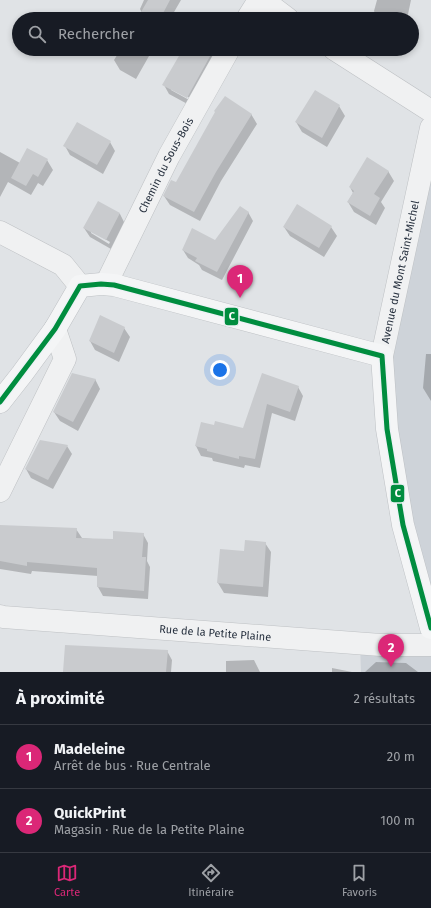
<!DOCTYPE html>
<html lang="fr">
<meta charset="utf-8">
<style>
body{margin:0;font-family:"Fira Sans",sans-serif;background:#20242c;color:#f1f3f6}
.you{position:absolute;left:220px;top:370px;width:14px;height:14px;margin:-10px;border:3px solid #fff;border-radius:50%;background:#1a73e8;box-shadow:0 0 0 6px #1a73e833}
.badge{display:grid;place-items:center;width:26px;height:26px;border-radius:50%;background:#db2777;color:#fff;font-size:13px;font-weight:700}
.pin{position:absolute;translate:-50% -33px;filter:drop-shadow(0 1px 2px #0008)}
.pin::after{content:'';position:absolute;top:21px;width:14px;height:12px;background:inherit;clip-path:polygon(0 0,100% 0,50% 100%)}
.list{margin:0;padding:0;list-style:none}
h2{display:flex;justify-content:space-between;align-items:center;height:52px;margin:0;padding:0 16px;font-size:17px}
h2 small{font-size:13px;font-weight:400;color:#9ea1a6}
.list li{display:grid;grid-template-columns:26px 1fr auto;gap:12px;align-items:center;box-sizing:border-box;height:64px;padding:0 16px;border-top:1px solid #363941}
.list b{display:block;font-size:15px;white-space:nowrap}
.list p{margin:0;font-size:13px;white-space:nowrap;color:#9ea1a6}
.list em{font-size:13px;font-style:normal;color:#9ea1a6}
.icon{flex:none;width:22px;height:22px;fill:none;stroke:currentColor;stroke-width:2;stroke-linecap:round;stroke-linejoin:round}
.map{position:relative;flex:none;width:431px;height:672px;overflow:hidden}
.search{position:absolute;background:#171b24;box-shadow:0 2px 6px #0003;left:12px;right:12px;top:12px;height:44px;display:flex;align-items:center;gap:10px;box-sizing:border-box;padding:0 14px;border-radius:22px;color:#9ea1a6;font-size:15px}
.sheet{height:180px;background:#171b24}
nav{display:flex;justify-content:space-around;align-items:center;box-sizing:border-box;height:56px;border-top:1px solid #363941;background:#171b24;font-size:11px;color:#9ea1a6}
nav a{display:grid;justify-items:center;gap:2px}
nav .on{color:#db2777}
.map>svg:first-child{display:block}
</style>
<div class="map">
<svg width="431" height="672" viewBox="0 0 431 672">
<rect width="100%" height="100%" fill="#e0e3e6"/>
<path fill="#ced3d9" d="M431,128V628L382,356Z
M360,644L431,645V672H361Z"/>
<path fill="#0003" fill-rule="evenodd" d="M144,0H181L170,19H138L142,13L140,9Z
M377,0H411L407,19H378L374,11Z
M121,49H153L136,79L120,70L114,60Z
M185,49H224L193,107L169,94L164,85ZM171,88L192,99L191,101L171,90Z
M339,106L345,116L327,147L302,132L296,122Z
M251,114L257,124L221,181L200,221L170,205L164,196L176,183Z
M110,142L115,151L103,174L70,155L65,146Z
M0,152L20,163L47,160L53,170L43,186L38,183L31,195L8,182L0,197Z
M388,171L394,181L381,202L385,208L376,225L354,212L348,202L353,193L350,187Z
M98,203L120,214L125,224L111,249L90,237L84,228ZM91,231L110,242L109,244L91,233Z
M248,212L253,221L222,280L202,270L199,265L188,258L183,250L215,242Z
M284,227H331L337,236L324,257L290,236Z
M124,328L130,337L119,362L95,350L90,341Z
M426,354H431V401L423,388Z
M263,374L298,387L303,396L295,421L272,413L260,468L245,465L244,468L213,461L212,458L201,456L196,446L214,426L244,430Z
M95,379L100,389L78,431L60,421L54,412Z
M67,446L72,454L53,489L31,478L26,469Z
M0,526L76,529L82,538L114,541L143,534L148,543L147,561L150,567L148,599L103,596L98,587V576L32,571L31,574L0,569Z
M265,543L271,552L268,597L224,593L218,583L221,550L245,552Z
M167,651L172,660L171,672H64Z
M254,660L260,672H226V661Z
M376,662L406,663L418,672H365Z
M332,668L352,672H332Z"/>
<path fill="#c9cbce" d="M148,0H170L160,19H137Z
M183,49H214L187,98L162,85Z
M315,90L340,105L322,138L295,122Z
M225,96L252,114L216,172L194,212L163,196L171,180L176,182L215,112L214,111Z
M77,122L111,141L97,165L63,146Z
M27,148L48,159L38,177L33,174L26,186L11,178Z
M367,157L389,171L374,194L380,198L370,216L347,202L354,191L349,187Z
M98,201L120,213L106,240L83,228Z
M297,204L332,226L319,248L283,227Z
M240,206L249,212L217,272L195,261L197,258L182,250L192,228L215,240Z
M100,315L125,327L114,353L89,341Z
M72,373L96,379L73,422L53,412Z
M262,373L299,386L290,412L267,404L255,459L239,456V459L207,451V449L195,446L201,422L214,425L215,421L243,428Z
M40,440L68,445L48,480L25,469Z
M0,525L77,528L76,538L113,539V531L144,533L142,557H146L144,591L97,587V568L27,562V566L0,561Z
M245,540L266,542L263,587L217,583L220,549L244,551Z
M65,645L168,650L166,672H63Z"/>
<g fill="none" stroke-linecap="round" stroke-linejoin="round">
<g stroke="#bec1c4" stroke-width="23">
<g id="minor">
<path d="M263,0L288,19"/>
<path d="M247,19L259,0"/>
<path d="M334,49L431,111"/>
<path d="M0,232L63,265L80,286"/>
<path id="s1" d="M106,284L169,156L229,49"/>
<path id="s2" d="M382,356L431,128"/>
<path d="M0,491L65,359L55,329"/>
<path id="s3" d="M0,616L3,617L381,645H431"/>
</g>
</g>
<g stroke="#bdc0c4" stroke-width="23">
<path id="major" d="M0,402L22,374L55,329L80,286L101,284L114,285L382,356L387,429L403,525L431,628"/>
</g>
<use href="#minor" stroke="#f0f1f2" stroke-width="22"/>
<use href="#major" stroke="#f4f5f6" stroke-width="22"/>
<g stroke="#eef2f6" stroke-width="8">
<path id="bus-1" d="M80,286L101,284L114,285L382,356
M382,356L387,429L403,525L431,628
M0,402L55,329L80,286"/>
</g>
<use href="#bus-1" stroke="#008d3f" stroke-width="5"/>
</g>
<g text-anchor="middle" stroke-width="3.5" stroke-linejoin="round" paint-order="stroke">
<g font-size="11" fill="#27313f" stroke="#eef2f6">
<text dy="4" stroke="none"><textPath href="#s1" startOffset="133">Chemin du Sous-Bois</textPath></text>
<text dy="4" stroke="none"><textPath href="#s2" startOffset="86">Avenue du Mont Saint-Michel</textPath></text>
<text dy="4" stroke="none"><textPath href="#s3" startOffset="216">Rue de la Petite Plaine</textPath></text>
</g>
</g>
<g stroke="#eef2f6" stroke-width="1.5">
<rect x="224" y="307" width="15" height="19" rx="4" fill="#008d3f"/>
<rect x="390" y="484" width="15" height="19" rx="4" fill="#008d3f"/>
</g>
<g font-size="11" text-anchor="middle" font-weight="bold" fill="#fff">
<text x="232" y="320">C</text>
<text x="398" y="497">C</text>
</g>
</svg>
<div class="you"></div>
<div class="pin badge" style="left:240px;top:298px">1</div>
<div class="pin badge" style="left:391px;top:667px">2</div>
<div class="search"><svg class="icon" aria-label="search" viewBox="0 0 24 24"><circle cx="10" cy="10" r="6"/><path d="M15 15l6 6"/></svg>Rechercher</div>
</div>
<section class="sheet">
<h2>À proximité<small>2 résultats</small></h2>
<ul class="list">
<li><span class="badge">1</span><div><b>Madeleine</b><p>Arrêt de bus · Rue Centrale</p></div><em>20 m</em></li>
<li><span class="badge">2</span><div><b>QuickPrint</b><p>Magasin · Rue de la Petite Plaine</p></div><em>100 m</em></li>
</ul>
</section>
<nav>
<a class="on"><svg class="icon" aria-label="map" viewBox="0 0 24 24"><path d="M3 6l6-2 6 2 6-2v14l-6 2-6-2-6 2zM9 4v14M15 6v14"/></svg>Carte</a>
<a><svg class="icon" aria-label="directions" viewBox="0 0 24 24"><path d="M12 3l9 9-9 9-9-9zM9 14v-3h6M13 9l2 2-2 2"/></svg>Itinéraire</a>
<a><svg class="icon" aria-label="saved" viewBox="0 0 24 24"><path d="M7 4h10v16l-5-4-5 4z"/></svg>Favoris</a>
</nav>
